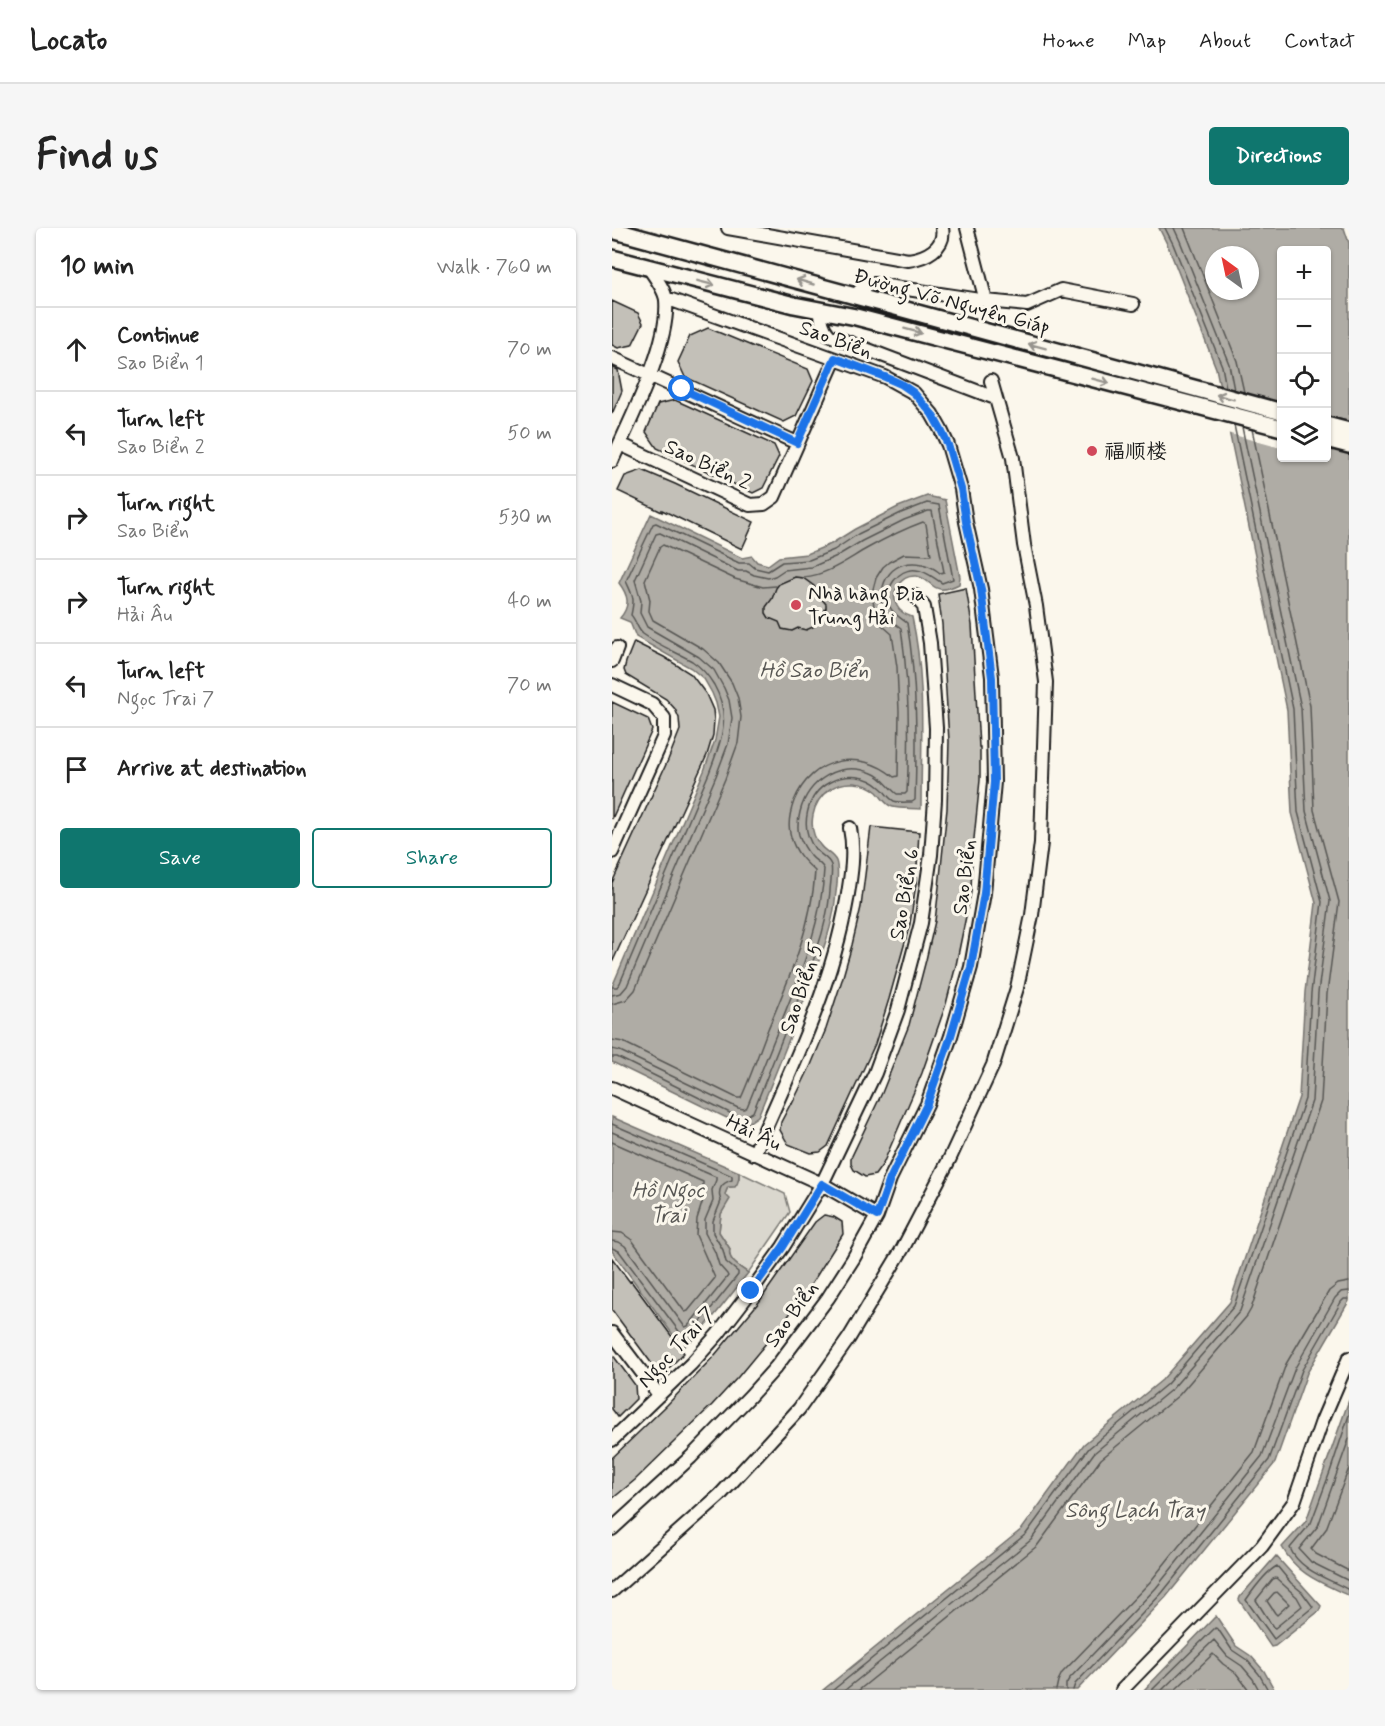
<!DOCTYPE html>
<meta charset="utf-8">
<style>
body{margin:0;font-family:Mynerve,"LXGW WenKai TC",sans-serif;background:#f6f6f6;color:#222}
.controls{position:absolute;right:18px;top:18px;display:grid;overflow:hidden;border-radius:6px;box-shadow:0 2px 4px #0004}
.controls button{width:54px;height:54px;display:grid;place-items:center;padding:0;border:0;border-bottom:2px solid #e0e0e0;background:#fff;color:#222;font:30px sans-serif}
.compass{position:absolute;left:593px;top:18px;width:54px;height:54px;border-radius:50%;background:#fff;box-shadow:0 2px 4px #0004;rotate:327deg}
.stop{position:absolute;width:18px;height:18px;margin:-14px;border:4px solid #1a73e8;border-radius:50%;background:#fff}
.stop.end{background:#1a73e8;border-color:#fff;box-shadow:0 2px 6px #0008}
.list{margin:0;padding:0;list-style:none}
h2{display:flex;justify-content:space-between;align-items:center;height:78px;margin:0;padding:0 24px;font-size:26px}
h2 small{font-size:20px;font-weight:400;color:#767676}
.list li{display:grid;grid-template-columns:39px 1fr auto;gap:18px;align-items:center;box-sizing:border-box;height:84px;padding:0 24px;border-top:2px solid #e0e0e0}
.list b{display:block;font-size:22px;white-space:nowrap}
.list p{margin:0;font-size:20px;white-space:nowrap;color:#767676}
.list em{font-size:20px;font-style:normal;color:#767676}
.actions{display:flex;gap:12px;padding:18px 24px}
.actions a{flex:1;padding:14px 0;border:2px solid #0f766e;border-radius:6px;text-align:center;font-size:21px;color:#0f766e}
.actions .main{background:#0f766e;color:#fff}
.icon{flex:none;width:33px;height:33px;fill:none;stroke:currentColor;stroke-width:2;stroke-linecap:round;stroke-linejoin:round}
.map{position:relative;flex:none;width:737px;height:1462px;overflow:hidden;border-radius:6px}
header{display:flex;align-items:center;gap:36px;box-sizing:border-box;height:84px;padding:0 30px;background:#fff;border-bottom:2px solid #e0e0e0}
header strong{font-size:28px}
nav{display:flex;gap:33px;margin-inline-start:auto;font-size:21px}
.intro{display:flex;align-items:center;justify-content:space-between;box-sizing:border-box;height:144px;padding:0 36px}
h1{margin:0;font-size:42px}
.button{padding:15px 27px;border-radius:6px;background:#0f766e;color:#fff;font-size:21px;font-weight:700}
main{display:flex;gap:36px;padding:0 36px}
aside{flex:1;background:#fff;border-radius:6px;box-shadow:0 2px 4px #0004}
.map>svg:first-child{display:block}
</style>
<header>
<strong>Locato</strong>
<nav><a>Home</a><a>Map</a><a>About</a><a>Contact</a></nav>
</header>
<div class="intro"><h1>Find us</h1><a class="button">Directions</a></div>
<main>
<aside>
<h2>10 min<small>Walk · 760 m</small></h2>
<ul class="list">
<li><svg class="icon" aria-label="ahead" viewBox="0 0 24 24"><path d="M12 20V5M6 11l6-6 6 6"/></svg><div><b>Continue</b><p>Sao Biển 1</p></div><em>70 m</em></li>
<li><svg class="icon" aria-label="left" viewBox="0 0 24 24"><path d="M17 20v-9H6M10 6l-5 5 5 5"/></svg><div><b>Turn left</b><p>Sao Biển 2</p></div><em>50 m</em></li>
<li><svg class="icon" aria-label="right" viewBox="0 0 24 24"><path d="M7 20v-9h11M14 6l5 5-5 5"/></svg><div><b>Turn right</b><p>Sao Biển</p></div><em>530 m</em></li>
<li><svg class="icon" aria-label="right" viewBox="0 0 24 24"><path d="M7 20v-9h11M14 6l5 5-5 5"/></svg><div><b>Turn right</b><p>Hải Âu</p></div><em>40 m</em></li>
<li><svg class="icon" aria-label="left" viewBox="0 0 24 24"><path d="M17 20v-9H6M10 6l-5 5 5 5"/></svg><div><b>Turn left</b><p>Ngọc Trai 7</p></div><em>70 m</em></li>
<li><svg class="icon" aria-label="arrive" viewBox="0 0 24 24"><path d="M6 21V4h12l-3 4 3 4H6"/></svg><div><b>Arrive at destination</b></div></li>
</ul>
<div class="actions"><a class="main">Save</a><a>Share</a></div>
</aside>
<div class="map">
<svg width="737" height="1462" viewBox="0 0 737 1462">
<rect width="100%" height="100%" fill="#fbf7ec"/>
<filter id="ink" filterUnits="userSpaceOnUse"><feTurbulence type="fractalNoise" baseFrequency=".0167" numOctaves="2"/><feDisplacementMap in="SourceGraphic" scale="12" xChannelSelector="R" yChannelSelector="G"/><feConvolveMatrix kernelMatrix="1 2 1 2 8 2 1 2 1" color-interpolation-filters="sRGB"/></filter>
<g filter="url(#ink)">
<path fill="#dad7ce" stroke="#7b7a75" stroke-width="1.5" d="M127,944L173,966L178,984L136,1045C128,1039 115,1033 118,1021L107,1004L109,986L117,971L113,966L116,959H120L127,951Z"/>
<path fill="#afaca5" stroke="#74726e" stroke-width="1.5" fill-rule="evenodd" d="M547,0H732L737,15V1073L695,1145L663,1235L554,1369L465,1462H211L410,1301L472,1216L550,1152L618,1074L687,869L693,764L704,675L680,585L675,482L604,140L556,18ZM670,22H714V230H670ZM602,27H638V63H602Z
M315,268L333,272L348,349L347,356C341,359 334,362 328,361C319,360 315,349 304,348C288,347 278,365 285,378C288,384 294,387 300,389C314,451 309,517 309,581C300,580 289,581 281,579C273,577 270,569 265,564C252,553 232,552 218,561C200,573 194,600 208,617C212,623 221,626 224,633C228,644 224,661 223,673C221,697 210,725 201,748C184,795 165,842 146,888L136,895L123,894L0,834V759L92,543L103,512L107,489L104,475L100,465L92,451L79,440L24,409L18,394L8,390C19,377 16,367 7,355L39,286L130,330L140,328L145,334L156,337L167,329L195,326L219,316L243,301L286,279Z
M0,889L127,944C127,950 127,954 123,959H116L113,966L118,971L109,986L107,1004L118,1021C115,1033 128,1039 136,1045C124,1060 85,1113 72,1118L67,1115L0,1023Z
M737,1172V1368C710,1355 685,1347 670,1319L694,1293Z
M664,1328L709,1378L707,1383L663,1418L659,1419L627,1372L628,1369Z
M604,1388L624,1418L639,1428L652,1443L662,1461L532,1462Z"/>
<path fill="#fbf7ec" d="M604,157L669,175V220L615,205Z"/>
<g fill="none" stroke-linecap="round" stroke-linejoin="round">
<path stroke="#575653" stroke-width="1.5" d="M553,0L561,16L610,138L614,160
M562,0L568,13L617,136L622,162
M572,0L625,133L632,164
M0,759H5L8,755L97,545C109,514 120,489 102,457C96,447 89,439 80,433C64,424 46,417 31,406C25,401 24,392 19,387C23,369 21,369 14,353L41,296L44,295L127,335H137L143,340L156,343L170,334L197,332L222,322L246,306L289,285L315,275L327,277L341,351L330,355C321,350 315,343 304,342C286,340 271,361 278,379C281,386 289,390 295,395C305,453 305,513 303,572L300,574C294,574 287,575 282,573C276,570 274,564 269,560C255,547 234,545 218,554C194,566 187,600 203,621C208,627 216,629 219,637C221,645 218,656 218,664C214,706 196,747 180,786C167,819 154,851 141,884L134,888H124L5,829H0
M0,767L9,765L15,758L104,548L116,516L120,490L117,472L112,460L102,442L87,429L35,399L28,385L29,373L23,352L44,306L48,305L126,343H134L142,347L156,350L163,348L172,342L200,339L225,328L250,313L292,292L316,283H320L332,344L328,345C306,327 274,333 270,364C269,370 269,378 272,383C276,391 282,395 289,400C297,454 298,509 295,564L293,566H285C276,559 271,549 260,545C228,532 196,552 188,584C186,592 185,600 187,607C190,615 194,622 199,628C203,633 209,635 212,641C210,694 189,744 170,792C158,821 147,850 135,879L132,881L126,880L8,823L0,821
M0,776L14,772L23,762L113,551L126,515L129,489L126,470L120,455L107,435L91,421L41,392L37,383L38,372L33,352L48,319L51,317L123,351L151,359L164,358
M0,812L11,814L125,870H129C139,848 147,824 156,801C177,751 200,698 203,643C192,633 183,624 179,609C175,597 178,584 182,573C200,529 247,520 282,549L286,548L287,483L285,439L280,406L271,398L263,386L260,365L264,350L271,339L277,334L292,326L319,327L314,296L311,294C292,301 274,310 256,320C236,331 216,347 192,349
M0,896L120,948V952C109,955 105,962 109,973L101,993V1005L111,1022L114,1034L126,1044V1047L81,1103L72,1110L7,1023L0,1020
M0,904L104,949V952L100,962L101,973L93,992V1005L103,1024L107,1037L115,1046L116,1048L76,1098L73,1099L13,1018L7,1014L0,1013
M0,914L91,954V972L85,991L84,1007L103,1050L76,1083L73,1084L20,1012L10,1005L0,1004
M737,1187L718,1244L699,1295L678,1320C687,1342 717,1351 737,1362
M737,1211L706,1298L687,1321L699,1334L737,1353
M737,1240L714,1301L699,1321L704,1326L737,1343
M665,1338L679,1355L690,1364L701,1379L662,1411L634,1372C641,1362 655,1343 665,1338Z
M664,1350L685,1369L690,1378L663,1400L661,1399L644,1372L661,1351Z
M665,1364L677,1376L665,1387L663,1385L655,1373L662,1365Z
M221,1462L414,1306L477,1220L555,1156L622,1078L693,871L699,765L710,674L686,584L681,481L622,197
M233,1462L419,1312L482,1225L560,1161L628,1083L700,873L706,765L718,673L694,583L689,480L630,199
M247,1462L425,1318L489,1231L567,1167L635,1088L639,1081L709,873L715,766L727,674L702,582L698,478L640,201
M444,1462L446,1453L450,1445L538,1354L642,1224L674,1136L717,1063L726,1056L737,1054
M454,1462V1456L457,1451L544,1360L650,1228L683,1140L723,1070L729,1064L737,1063
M461,1462L463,1456L550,1365L657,1232L690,1142L729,1074L732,1071H737
M540,1462L603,1400L606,1401L620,1422L635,1432L647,1446L656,1462
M550,1462L602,1412L615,1428L630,1438L641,1451L647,1462
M563,1462L601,1426L611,1436L624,1445L637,1462"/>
</g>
<path fill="#c3c0b8" stroke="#1c1c1c" stroke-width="1.5" d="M0,73L26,85L31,95L20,117L6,120L0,117Z
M96,100L196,141L201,153L184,188L172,194L73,149L66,134L78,108Z
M0,139L6,142L10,163L0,186Z
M63,172L162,217L167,228L151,260L141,265L45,220L34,204L46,176Z
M30,242L63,256L142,294L130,321L50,282V284L6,263L13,248Z
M183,349L191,350L202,358L207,368L214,376V380L208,390L204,391L201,399L194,402L186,400L180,403L170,401L167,394L157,390L154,385V379L160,371L164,360L167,356Z
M354,360L360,397L367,519H368V552L360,630L359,664L344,737L334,776L310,845L271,936L263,947L253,949L242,942L239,936V930L270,865L297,797L314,732L323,693L327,659L335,581L337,513L330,396L326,366Z
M22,414L52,429L79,446L94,466L101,482L102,492L101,507L95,527L0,735V655L56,532L68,502L67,490L63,481L54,471L14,447L12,442L14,434Z
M0,474L36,491L40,502L0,591Z
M259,599L307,604L304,656L298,696L277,771L263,816L216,918L208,924L199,925L176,916L168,902L169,894L179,875L180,876L199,837L214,801L230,752L240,717L249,679Z
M212,987L222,989L230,994L231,1006L195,1063L174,1091L126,1149L100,1177L23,1252L0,1271V1230L55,1177L102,1128L147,1074L203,994Z
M0,1030L18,1054L19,1053L72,1125L54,1143L43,1140L0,1082Z
M0,1126L23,1157L24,1171L6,1189L0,1181Z"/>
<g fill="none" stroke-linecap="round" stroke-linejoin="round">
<g stroke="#1c1c1c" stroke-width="16">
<path id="minor" d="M116,0L296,32C313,30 334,20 330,0
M355,0L374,73
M243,69C248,61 252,57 262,56L374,73L415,77L449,62L521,76
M209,82C209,92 210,99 217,107L383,170
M0,130L185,215
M8,216L138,277L152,276L162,269L223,131
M0,233C18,192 58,116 54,72C53,62 43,49 37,40
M0,433L5,420
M0,457L40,476L52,490V508L0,624
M0,860L210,956L265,988
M142,926C178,844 219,762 235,672C239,648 243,624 238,600
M0,1105L47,1167
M0,1212L79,1136L106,1106L139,1063L171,1019L210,956L263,845L286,782L309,695L319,627L323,572L324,500L318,415L312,379L303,368
M0,1301L79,1229L138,1168L164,1139L216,1070L241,1031L265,988L278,951L315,876L339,808L359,739L372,665L382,554L380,449L369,361L354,294L349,261L336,217L329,202L320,186L302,165L273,149L54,70
M0,1363L108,1267L187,1181L237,1110L291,1020L338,930L381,837L405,760L420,687L429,615L434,454L424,378L412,317L401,230L379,153
M510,1462L650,1318L682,1274L710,1193L737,1130"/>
</g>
<g stroke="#1c1c1c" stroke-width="20">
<path id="major" d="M0,2L670,184
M0,30L182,77L244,89L670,200
M714,197L737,203
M714,211L737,217"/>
</g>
<use href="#minor" stroke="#fbf7ec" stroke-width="12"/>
<use href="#major" stroke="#fbf7ec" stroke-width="15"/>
</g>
<defs><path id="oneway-shaft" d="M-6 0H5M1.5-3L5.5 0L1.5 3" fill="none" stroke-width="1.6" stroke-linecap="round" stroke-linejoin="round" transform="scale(1.5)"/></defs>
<g stroke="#97948e">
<use href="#oneway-shaft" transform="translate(193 54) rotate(-164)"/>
<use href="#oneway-shaft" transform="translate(94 55) rotate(14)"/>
<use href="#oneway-shaft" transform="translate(301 103) rotate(15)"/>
<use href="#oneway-shaft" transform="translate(425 118) rotate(-165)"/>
<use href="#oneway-shaft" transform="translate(489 153) rotate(15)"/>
<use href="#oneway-shaft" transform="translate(613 169) rotate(-165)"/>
</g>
</g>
<g fill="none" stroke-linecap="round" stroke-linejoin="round" filter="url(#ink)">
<path stroke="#1a73e8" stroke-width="8" d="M70,161L185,215L223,130L273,149L289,156L302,165L320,186L329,202L336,217L349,261L354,294L369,361L380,450L382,554L372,665L359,739L339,808L315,876L278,951L265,988L210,956L171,1019L139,1063"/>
</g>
<g fill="#d1495b" stroke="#fbf7ec" stroke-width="2">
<circle cx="480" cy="223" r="6"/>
<circle cx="184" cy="377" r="6"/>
</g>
<g text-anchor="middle" stroke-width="6" stroke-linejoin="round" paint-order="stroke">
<g font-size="21" fill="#1c1c1c" stroke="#fbf7ec">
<text transform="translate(340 73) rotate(15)" y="7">Đường Võ Nguyên Giáp</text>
<text transform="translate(224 111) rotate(20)" y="7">Sao Biển</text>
<text transform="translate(96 236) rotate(25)" y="7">Sao Biển 2</text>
<text transform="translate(352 649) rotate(-83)" y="7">Sao Biển</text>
<text transform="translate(292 666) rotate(-80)" y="7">Sao Biển 6</text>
<text transform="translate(189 760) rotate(-71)" y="7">Sao Biển 5</text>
<text transform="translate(142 904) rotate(25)" y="7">Hải Âu</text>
<text transform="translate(179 1086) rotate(-54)" y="7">Sao Biển</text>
<text transform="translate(64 1119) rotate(-47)" y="7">Ngọc Trai 7</text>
</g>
<g font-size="21" fill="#1c1c1c" stroke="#fbf7ec" text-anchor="start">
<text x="492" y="230">福顺楼</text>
<text x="196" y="372">Nhà hàng Địa<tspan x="196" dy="24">Trung Hải</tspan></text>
</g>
<g font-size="22" font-style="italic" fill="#575653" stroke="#fbf7ec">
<text x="202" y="449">Hồ Sao Biển</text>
<text x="56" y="969">Hồ Ngọc<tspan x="56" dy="25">Trai</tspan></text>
<text x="523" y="1289">Sông Lạch Tray</text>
</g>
</g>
</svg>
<div class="controls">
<button>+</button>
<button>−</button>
<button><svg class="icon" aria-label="locate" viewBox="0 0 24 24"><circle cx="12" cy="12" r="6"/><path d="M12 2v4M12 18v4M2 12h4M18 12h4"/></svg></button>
<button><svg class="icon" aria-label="layers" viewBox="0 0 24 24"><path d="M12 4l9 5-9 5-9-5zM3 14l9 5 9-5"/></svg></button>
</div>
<svg class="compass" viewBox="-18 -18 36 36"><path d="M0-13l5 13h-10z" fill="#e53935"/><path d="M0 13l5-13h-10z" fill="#767676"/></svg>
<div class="stop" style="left:70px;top:161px"></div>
<div class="stop end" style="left:139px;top:1063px"></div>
</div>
</main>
